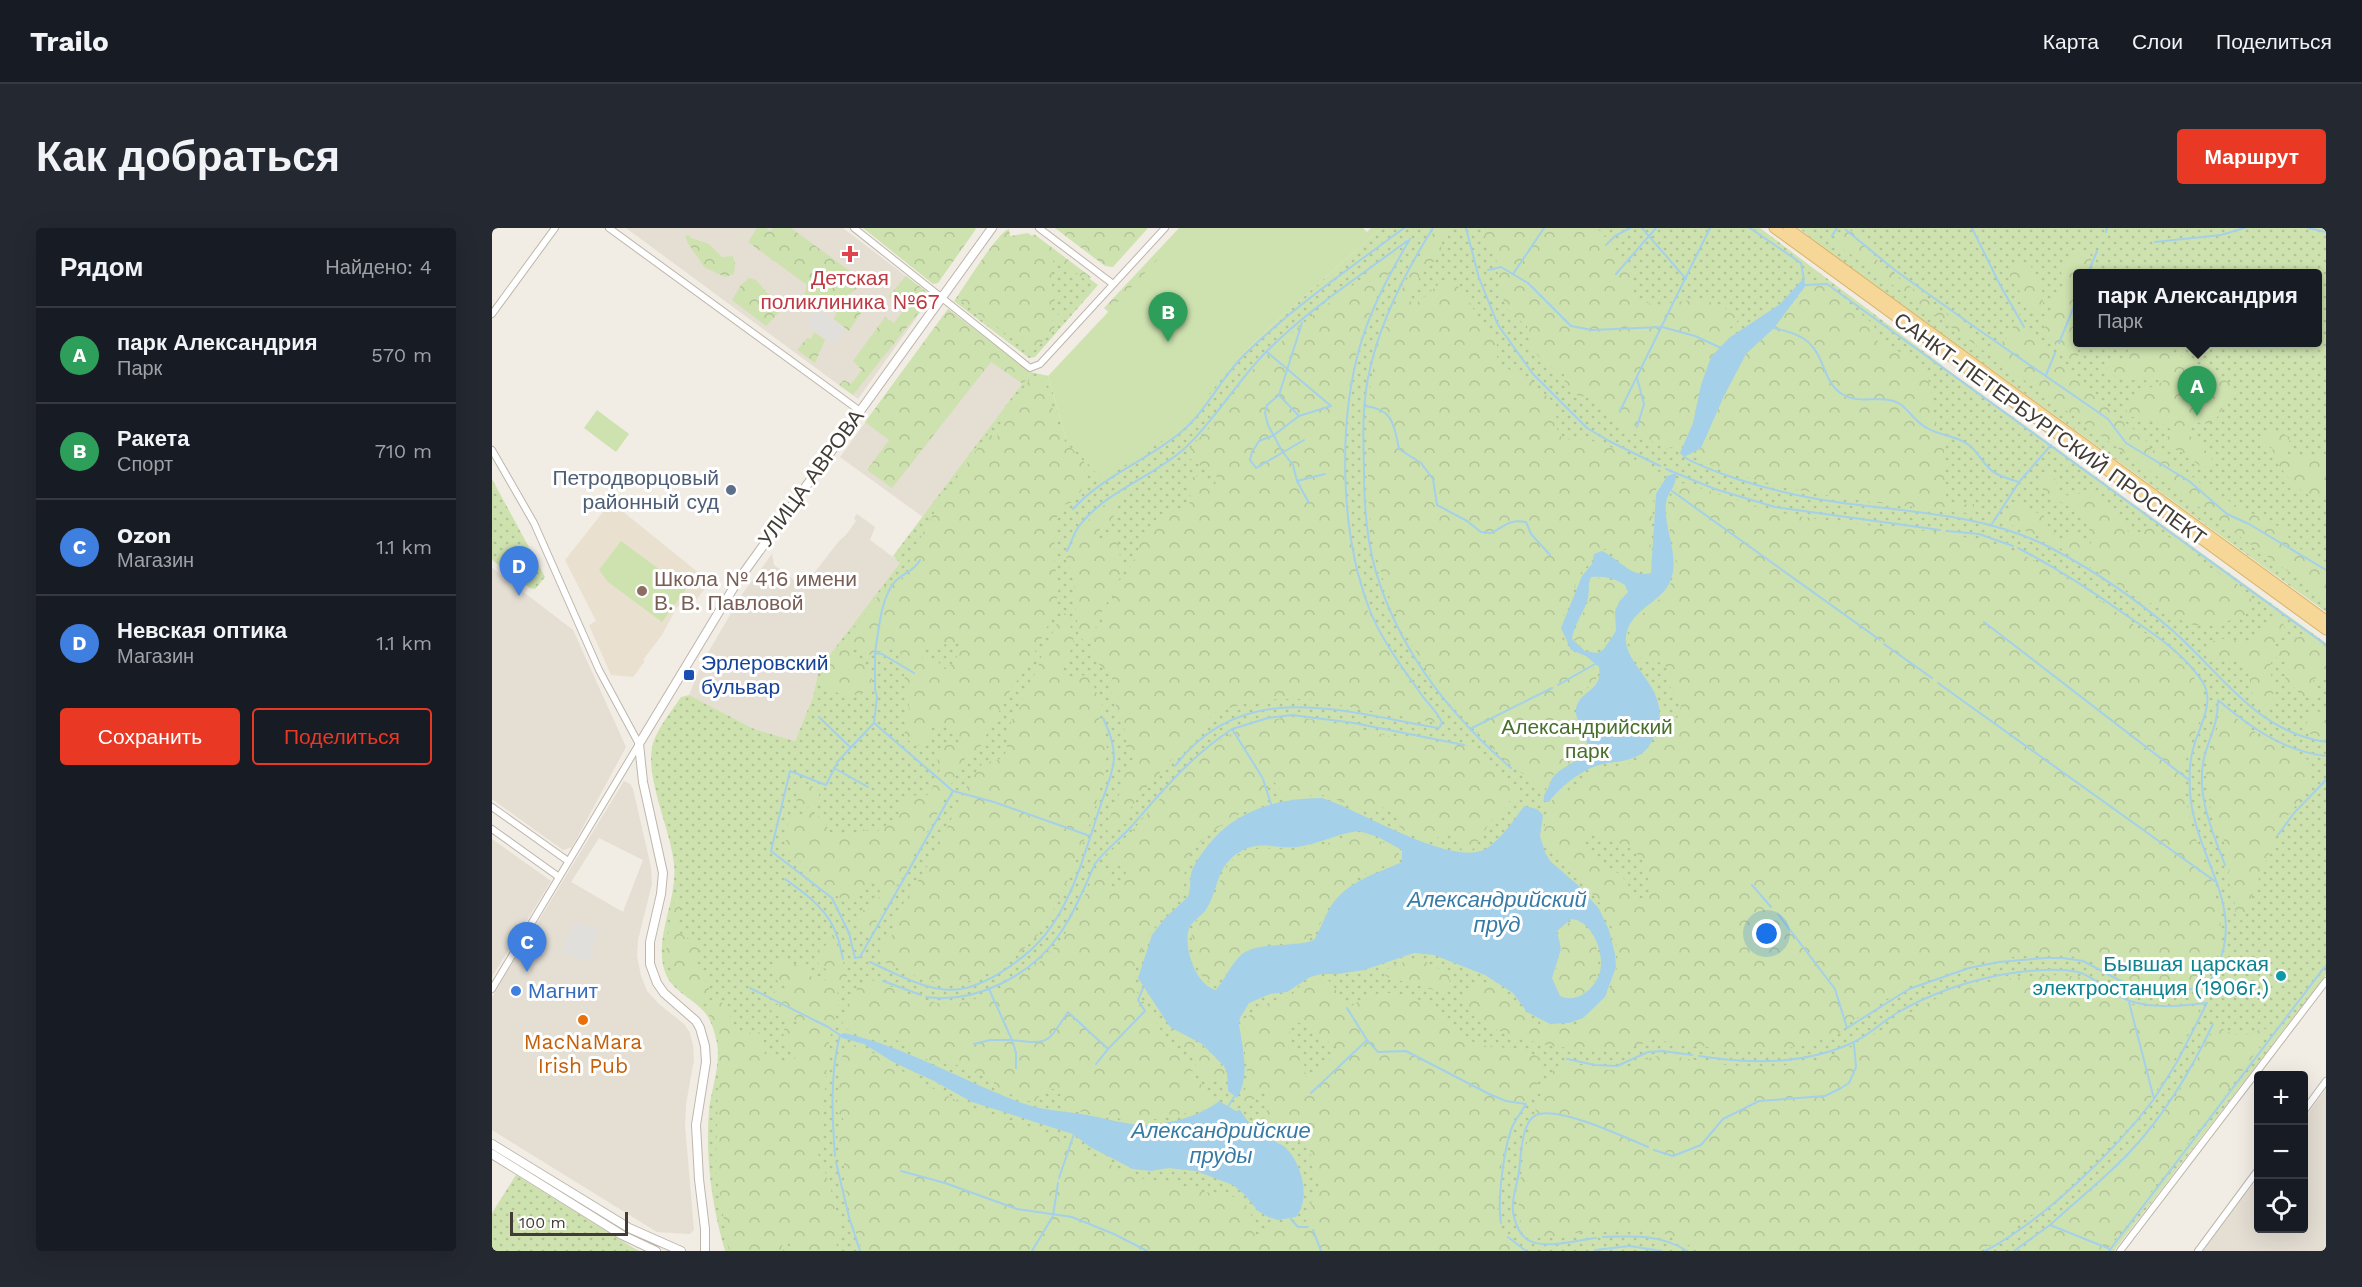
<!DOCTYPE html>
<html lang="ru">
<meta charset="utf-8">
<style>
body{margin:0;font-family:"Work Sans",sans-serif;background:#242831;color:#f1f3f6}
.controls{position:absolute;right:18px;bottom:18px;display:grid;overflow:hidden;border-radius:6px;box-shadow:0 6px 24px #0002}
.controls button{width:54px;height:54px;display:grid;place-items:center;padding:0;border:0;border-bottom:2px solid #363941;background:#171b24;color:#f1f3f6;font:30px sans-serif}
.scale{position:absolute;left:18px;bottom:15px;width:118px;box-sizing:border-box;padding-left:6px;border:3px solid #423c35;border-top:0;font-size:16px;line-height:21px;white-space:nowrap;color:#423c35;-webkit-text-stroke:4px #fff;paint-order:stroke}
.you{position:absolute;left:1275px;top:706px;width:21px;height:21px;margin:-15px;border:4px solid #fff;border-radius:50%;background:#1a73e8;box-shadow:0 0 0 9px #1a73e833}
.badge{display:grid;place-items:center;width:39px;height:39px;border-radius:50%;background:#e93823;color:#fff;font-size:20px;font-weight:700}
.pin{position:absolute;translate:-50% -50px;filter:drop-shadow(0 2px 3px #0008)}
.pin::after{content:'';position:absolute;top:32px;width:21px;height:18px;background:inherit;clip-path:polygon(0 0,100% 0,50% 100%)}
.popup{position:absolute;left:1581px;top:41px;width:249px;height:78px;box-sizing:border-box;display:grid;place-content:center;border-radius:6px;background:#171b24;filter:drop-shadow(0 2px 4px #0005);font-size:20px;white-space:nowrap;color:#9ea1a6}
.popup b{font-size:22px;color:#f1f3f6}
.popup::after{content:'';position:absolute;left:50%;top:100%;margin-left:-12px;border:12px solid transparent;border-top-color:#171b24}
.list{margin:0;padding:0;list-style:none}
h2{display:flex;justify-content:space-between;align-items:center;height:78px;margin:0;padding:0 24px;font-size:26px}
h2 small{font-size:20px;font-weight:400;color:#9ea1a6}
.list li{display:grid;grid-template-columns:39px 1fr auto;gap:18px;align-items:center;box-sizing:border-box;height:96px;padding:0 24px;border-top:2px solid #363941}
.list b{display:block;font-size:22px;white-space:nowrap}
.list p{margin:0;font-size:20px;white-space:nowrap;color:#9ea1a6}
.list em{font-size:20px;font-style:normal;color:#9ea1a6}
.actions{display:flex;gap:12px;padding:18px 24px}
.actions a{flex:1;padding:14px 0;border:2px solid #e93823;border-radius:6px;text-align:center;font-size:21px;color:#e93823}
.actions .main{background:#e93823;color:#fff}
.icon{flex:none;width:33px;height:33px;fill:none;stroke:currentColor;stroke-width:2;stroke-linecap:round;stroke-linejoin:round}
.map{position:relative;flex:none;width:1834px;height:1023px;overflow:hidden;border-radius:6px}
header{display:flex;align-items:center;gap:36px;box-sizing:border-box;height:84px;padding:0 30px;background:#171b24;border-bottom:2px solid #363941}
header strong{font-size:28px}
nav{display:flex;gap:33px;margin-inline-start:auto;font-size:21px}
.intro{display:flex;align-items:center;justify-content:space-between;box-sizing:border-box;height:144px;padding:0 36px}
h1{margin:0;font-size:42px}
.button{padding:15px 27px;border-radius:6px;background:#e93823;color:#fff;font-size:21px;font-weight:700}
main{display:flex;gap:36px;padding:0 36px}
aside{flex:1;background:#171b24;border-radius:6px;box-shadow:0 6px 24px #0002}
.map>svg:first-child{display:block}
</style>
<header>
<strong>Trailo</strong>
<nav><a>Карта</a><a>Слои</a><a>Поделиться</a></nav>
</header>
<div class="intro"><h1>Как добраться</h1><a class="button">Маршрут</a></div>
<main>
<aside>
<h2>Рядом<small>Найдено: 4</small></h2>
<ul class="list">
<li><span class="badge" style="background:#2e9e5b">A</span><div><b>парк Александрия</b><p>Парк</p></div><em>570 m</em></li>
<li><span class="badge" style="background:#2e9e5b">B</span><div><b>Ракета</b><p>Спорт</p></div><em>710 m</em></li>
<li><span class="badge" style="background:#3f7fe0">C</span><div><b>Ozon</b><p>Магазин</p></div><em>1.1 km</em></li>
<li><span class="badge" style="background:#3f7fe0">D</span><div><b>Невская оптика</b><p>Магазин</p></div><em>1.1 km</em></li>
</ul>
<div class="actions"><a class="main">Сохранить</a><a>Поделиться</a></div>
</aside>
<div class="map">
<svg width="1834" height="1023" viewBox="0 0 1834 1023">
<defs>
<pattern id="green-dots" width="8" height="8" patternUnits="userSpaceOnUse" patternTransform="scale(1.5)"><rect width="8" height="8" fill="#cee2af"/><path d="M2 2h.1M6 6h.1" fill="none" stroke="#b2c397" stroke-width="1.8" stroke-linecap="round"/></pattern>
<pattern id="forest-crowns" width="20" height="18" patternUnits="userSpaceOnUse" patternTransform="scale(1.5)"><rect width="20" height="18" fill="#cee2af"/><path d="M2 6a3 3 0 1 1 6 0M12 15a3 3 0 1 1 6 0" fill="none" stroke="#b2c397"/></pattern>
</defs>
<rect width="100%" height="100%" fill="#f1ece4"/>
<path fill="#e4ded3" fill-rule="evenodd" d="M134,0H351L440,68L366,171Z
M456,81L539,144L431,289L348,229Z
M365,286L383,299L378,312L409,335L327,441L321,469L303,513L262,501L197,467L211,433L251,365L280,326L282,337L302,352L316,353L347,313L354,307L364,293L362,290Z
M0,340L81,402L134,519L80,619L71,622L0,571Z
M132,553L138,556L141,561L159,639L160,656L146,712L145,728L149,748L155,763L167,776L192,796L198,805L201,817L202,832L194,876L193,898L202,1002L198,1006L165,1004L0,902V769ZM107,610L151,632L131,684L79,654Z
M0,611L59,653L0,749Z
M1834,861V1023H1710L1766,950V1000H1812V891Z"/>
<path fill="#e9e0cf" d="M119,274L218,354L204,372L185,379L170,407L151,432L153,433L141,449L119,447L97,397L104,393L73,332Z"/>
<path fill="url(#green-dots)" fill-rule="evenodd" d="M889,0H1268L1463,147L1834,415V747L1622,1023H233C220,979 213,929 217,883C219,861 229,838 225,815C223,806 220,794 214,786C202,770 180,764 173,744C161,709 186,673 182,636C179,603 154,552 160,520C163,503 179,484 189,469L197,467L262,501L303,513L321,469L327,441L408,335L401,328L539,144L556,148L574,210L747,130L780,97Z
M1307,0H1834V384L1325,15ZM1585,45H1825V114H1585Z
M540,8L606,57L543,129L537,130L462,73L504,13L533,15Z
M0,251L53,349L43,361L38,360L0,332Z
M24,947L140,1019L147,1023H0V985Z"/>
<path fill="url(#forest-crowns)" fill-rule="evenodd" d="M265,0H274L278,3L281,0H299L366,49L368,57C349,78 335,63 320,75L312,69L315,57L256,14Z
M371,0H483L484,1L446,55L441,56Z
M563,0H656L621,39L613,38Z
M687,0H702L621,88L612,80Z
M944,0H958L955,10L950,13C949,30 943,35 928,42L926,57L917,64L916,73L925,75L948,55L960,52L974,67L985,88L1005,111V129L1010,138L1037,151L1060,173L1066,195L1065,203L1070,210L1109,214L1173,247L1162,265L1157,343C1140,346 1126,327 1110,320L1099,324L1098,335L1088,346L1066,402L1077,424L1092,429L1105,444L1104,452C1099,457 1091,462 1087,468C1071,488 1101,509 1089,525C1076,544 1060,537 1052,564C1042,551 1029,546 1017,535C991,512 960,480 941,451C908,402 883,346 878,287C875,264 876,241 876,218C877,193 876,166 881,141C892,92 918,42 944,0Z
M991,0H1104L1120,13L1122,23L1136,39L1142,55V70L1162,77L1207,71L1231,78L1238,85L1250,89L1234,103L1237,110L1219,129L1209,157L1201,195L1192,215L1174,221L1149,207L1137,205L1114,182L1099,170L1080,166L1073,156L1072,146C1049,135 1037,123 1035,97L1019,87L1008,65L1004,29L995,19Z
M517,1L518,8L536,5L540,8L542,6L599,49L596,54L565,30L561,33L559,53L563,71L558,88L560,93L570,83L573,87L540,125L466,71L467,66C476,53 506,4 517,1Z
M1356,1L1370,10L1388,36L1499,120C1514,113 1521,108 1522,90L1526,85L1537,99V107L1545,108L1596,163L1652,210L1660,223L1667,220L1710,257L1750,281L1794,302L1799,316L1834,334V371L1343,15L1344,6Z
M196,7L199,10L217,16L230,29L241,28L243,36L242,46L233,49L212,39C206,28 197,20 193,8Z
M908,22L879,81L866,118L858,156L851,233L854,280L859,317L875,381L905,435L946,490V495L815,471H784L755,475L723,484L652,562L623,601L617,604L615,603L616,594L629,562L632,543L640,541L647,530L640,522L634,519L635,508L620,467V449L603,432L599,418L620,372L645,326L651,306L669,286L693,281L701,270L696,265L694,256L698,250L706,248L714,250L716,259L723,257L725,249C716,239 704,237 695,228C700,213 714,206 724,193C735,179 743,162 755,148C799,99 856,62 908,22Z
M1590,24H1598L1600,36L1596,45H1585L1586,140L1554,107L1553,98L1564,68L1572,66L1575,54L1568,43L1575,32Z
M1521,36H1538L1551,65V85L1545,90L1534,81L1535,75L1515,43Z
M414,48L440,68L361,167L347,157L352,152L359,156L370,142L361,133L393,89L402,95L413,80L397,68Z
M257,50L264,52L275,65L289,73L290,81L274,98L240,72L249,57Z
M1314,52H1323L1347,67L1382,97L1386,114C1397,120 1411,124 1420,130C1446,148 1434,169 1443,194C1446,201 1451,208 1454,215L1451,229L1454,271L1465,277L1482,276V285C1462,285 1442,281 1422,279C1361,272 1300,264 1241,245C1227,240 1211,236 1200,225L1209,220L1232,168L1254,126L1282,100L1301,76L1314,57Z
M360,71L371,77L370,83L357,103L342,91L349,72Z
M456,81L539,144L531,156L499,134L400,260L375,242L397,212L373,194Z
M322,104L333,112L323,135L305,122L315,110L319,111Z
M1606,115H1653L1681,124L1738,155L1740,165L1724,191L1715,196L1703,194L1697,199L1698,208L1711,219L1720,231L1719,238H1708L1691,225L1677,219L1674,212L1679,202C1669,190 1648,195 1635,186L1634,178C1649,159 1654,163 1672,153C1653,149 1631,159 1615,142L1619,135L1632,130L1637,121Z
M549,150L559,166L561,184L572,212L592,234L593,256L583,273L572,277L563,292L562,334L567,359L562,385L536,438L519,461L488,519L478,529L471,530L447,583L378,705L367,700L363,693L366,684L379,680L389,667L384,652L374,660L362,675C347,671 332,661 321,649C317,645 314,637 309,634C302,630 299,630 293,624C295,613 291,592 305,587C309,585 315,586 320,584L333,593L337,604C350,610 357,610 369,601L385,605L389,599L400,596L403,590L410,584L406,578C415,559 427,574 440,564L441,554L448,542L444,526L455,516L468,519L469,511C463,499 451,497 440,500L434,515L424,518L412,509L417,480L416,468L408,424L399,419L374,428L367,421L361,422L357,426L361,431L372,434L374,442L380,449L379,459C365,473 340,468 330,452L337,433L394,358L411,351C429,297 463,252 496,206L499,204L501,212L505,210L511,189L538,151ZM462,414L467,415C469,426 463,432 456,440L451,439C446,432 441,432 432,433L430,430L432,422Z
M1776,201L1798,209L1795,225L1801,229L1834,226V267L1831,266L1822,271L1810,262L1800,259L1796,249L1784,234L1780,220L1771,213L1770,210Z
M1550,246H1561L1567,262L1578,269L1593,262C1607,269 1620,276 1630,289C1634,295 1633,301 1639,307L1649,304L1655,299C1675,303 1705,331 1723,343C1729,347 1737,350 1744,355C1751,361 1757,369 1763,376C1757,387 1748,389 1736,393C1691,408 1686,384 1648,371L1557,313L1517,296L1509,290L1522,274L1537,284L1551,285L1556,299L1570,312L1585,306L1596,317L1604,311L1597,304L1598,296C1592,292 1591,287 1585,283C1570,271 1544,273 1550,246Z
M1190,255C1220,263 1250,275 1281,283C1299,288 1320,290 1339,293C1395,301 1461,301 1513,320C1564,338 1610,374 1653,405C1666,414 1706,448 1710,462C1717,486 1698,509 1694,532C1691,547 1693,567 1696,581C1708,642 1752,694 1713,754L1686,760L1655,758L1634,751L1597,731L1570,727H1536L1489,733L1417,757L1360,793L1348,805L1315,817L1283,822L1232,821L1162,812L1127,824L1057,818L1021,808L995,798L978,784L971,767C1004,733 1014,778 1039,792C1050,799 1065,800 1079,799C1090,798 1101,787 1108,779C1133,748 1129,710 1109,677C1106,671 1101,668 1098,663C1084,641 1081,633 1056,624L1051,610L1054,588L1060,572L1106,542L1130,538L1152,529L1172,503L1179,499L1186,488L1189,478L1176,455V440C1172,438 1168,434 1164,433C1154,430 1141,432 1138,419C1129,389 1170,378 1178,357C1181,351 1185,342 1185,335C1184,318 1171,288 1177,272C1179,266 1184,261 1186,256ZM1103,607C1142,619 1158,625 1157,669L1146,671L1129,647L1117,640L1089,613L1096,608Z
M639,259V262L629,271L619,294L608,299L605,317L619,303L625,305L630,346L610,384L598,413H592L586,405L581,344L574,334L575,327L588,301L602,286L625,266Z
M1105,350C1117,351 1130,352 1134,364C1130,369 1125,373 1123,379C1117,398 1128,425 1093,422L1082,411C1083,396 1092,387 1096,373C1098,366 1096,360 1099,353Z
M573,385L580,402L582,416L570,438L571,452H581L590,447L598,449L612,482L607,491C612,501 615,510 615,522C614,563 572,676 545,708C530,725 499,747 477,753C444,761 415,745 386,731C386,718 395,716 400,707C402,701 401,694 404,688C408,679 414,672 420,663C427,653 429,645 438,635L478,552L490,536L511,530L515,521V506L522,486L529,478L530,466L545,443L549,429L569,387Z
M1783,390L1791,392L1792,400L1782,416L1788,421L1799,411L1816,407L1834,420V448L1821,451L1822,456L1830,464L1824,471L1810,468L1793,450V432L1782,429L1777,439L1782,459L1780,476L1773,480L1762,474L1756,443L1749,432L1735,433L1718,429L1717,417L1724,411H1739L1753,416L1761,414L1771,403L1775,395Z
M1731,480L1773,512L1816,532L1822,542L1812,567L1791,594L1782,607L1781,616L1750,692L1747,693L1744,690L1742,669L1736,652L1737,639L1731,609L1721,593L1716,566L1714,546L1718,526Z
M1834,482V509L1818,506L1814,496L1822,485Z
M801,489L833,493L897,508H907L981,519L1007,545L1028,561L1023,570L1015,575L1010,584L1001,590L981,621L973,623L966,619L962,605H952L939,614L915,605L907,598L909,590L894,580L883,579L878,584L831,567L791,569L787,559L782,554L777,559L774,574C747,585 708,605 695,633C690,645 695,657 689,669C682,683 666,692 657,707C650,720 639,745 643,760C645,765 650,771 653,776C659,786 665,797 672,807C680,817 689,825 695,836C703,848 709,859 720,868V874L711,882L647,894L573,881L567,863L554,859L542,875L505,861L500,852L460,835L436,832L419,822L412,813C395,812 361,810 350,797L357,775L364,767L365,760L374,751C402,756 428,776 457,776C493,775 545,742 567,714C583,693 592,668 603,645L612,641L618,646V655L623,661L629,656L634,644L624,635L614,634L612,631C621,620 631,612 641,602C691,547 720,495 801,489Z
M316,556L327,562V570L314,581L307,580C303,571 304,565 308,557Z
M858,606C875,605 891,614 906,622L908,631L868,648L847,665L835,681L825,703L816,711L759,719L741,731L724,758C707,749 703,735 700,717C700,713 699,707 700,703C703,690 717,682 722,669C730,651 731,635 751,625C767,617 785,622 801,622C820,620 841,615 858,606Z
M186,666C191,677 185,692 188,705L208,720L206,729L198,734C205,747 220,748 217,769L209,774L184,754L178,737L180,733L173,730L180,679Z
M1082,693C1112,700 1116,763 1083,768C1079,769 1074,767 1069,767L1061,749C1063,741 1070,733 1070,725C1071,709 1059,699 1082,693Z
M341,706C343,711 356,746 355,749C354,755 348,760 345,766L347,774L337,814L333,864L329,876V912L328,917L323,920C333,937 345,981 348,999C349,1007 344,1015 344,1023H298V1015L294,1009L290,1016L291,1023H237L224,943L227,816L216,784L218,773L222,770L229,773L242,796L251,805L271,804L273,830L279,829L289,838L309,827L291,813L292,801L297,798L307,797L304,792L281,786L278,780L293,773L281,768L282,763L294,764L301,759L296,754H286L282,747L284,737L291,731C298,734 308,738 314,743C322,751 322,754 335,752L337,744L326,735L323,726L334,717Z
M918,732H931L957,747L958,758L953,765L895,749L892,744L900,738Z
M1569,747L1587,749L1617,768L1644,778L1684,782L1706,780L1707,784L1670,855L1645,887L1557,974L1498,1017L1484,1023H1205C1170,994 1121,1000 1078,1006C1069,1007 1061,1011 1052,1010C1042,1009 1035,1005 1030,996C1017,975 1045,850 1066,838C1077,832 1107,842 1120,842C1141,842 1155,826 1176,828C1193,829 1209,834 1225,836C1253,839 1279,839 1307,836C1357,830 1397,794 1441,772C1482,753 1525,748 1569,747Z
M824,751L836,752C845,762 849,769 852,782C861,779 867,771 876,768C896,761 926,767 942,781C953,790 958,805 972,810C979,813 987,817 994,818C1016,821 1028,818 1048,830C1055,856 1032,874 1020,895C1011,910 1001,983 1008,999C1012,1010 1019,1016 1028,1023H371C358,993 351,963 352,931L348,928L345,905L351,896V890L344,883L351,822L357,816L371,819L428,854L477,879L540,901L567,908L597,926L642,948L662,954H680L701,962L749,970C758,981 762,989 761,1004L766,1011L782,998L799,997L816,993L821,966L827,957L819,936L818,918L781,904L773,877V862H771L765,870L750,876L748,873C769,840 733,800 767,779C776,773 788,774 797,769C801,766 804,762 807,759C812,755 818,753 824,751ZM810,794L845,820C836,834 832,845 814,849C811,830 814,828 796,819L799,797Z
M1726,798C1737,805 1746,810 1759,805C1765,803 1767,801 1774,801L1776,806L1758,833L1614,1023H1527L1600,962L1646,917L1687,864L1723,799Z
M677,800C696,811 725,822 733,845L729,851L718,852L709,848L701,831Z"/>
<path fill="#cee2af" d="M695,0H871L875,4L879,0H889L780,97L747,130L688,201L610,252L574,210L556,148Z
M105,182L137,206L124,224L92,200Z
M129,313L194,361L170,394L116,354L107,342Z"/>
<path fill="#e1dfdc" d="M325,81L353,101L342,116L314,96Z
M81,695L105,700L98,734L70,724Z"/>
<path fill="#a4d0ea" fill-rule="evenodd" d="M1311,51L1314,57L1282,100L1254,126L1232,168L1209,220L1192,229L1188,225L1201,195L1209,157L1219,129L1237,110L1288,76Z
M1184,245C1185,259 1175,264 1174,275C1171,302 1190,330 1177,356C1166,376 1138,382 1134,408C1130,441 1188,462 1160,513C1147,537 1125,531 1104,538C1087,544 1067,560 1057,574L1052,573C1051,567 1053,566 1056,560C1058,557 1059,551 1062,548C1070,538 1084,536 1092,525C1102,510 1082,497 1084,481C1087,462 1111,464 1107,439L1094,428L1079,422L1069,400L1090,348L1100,336L1102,326L1110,323C1126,330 1140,351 1159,345L1164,266L1175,248ZM1099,349C1112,348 1122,350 1133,357L1136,364L1127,374L1123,384L1124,403L1112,421L1106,425L1093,423L1080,411C1082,397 1090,387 1095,374C1098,365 1095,358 1099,349Z
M830,570C866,581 964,642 995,620C1010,610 1022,592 1032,578L1045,581L1051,587L1048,608L1053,624L1058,633L1087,658L1107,681L1117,702L1123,726L1124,739L1113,769L1091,790L1077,795L1058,796L1035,784L1021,765L993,747L942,727L922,725L872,742L845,746H830L818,749L795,764L778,766L757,775L748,790L747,797C751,821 758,850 745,870L736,863L735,845L732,838L710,816L678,799L646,750L660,707L673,690L696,669C700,659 696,648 702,638C731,587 773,571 830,570ZM867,603L886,609L910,622V634C884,646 855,653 839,678C832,689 829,701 822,712C802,720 766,713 749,727C739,736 733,751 724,762C704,757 693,723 696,704C698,694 707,690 713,683C728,662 722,637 751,622C768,613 787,621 805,619C827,616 846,605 867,603ZM1079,691C1100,692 1113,725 1108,744C1103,761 1085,776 1068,768L1060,750L1069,721L1065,703Z
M352,805C415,819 470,853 530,875C548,882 570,883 589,886C608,889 628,895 647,897C673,898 709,888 727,873L744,883L748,882C756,895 765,903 778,911C783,914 790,916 794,920C810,936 819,971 804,989L786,992L776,989L766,983L752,966L741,957L704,943L676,940L659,943L641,941L598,919L581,906L480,874L442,853L401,834L372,816L350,810L348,807Z"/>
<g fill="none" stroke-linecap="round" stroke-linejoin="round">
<path stroke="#a4d0ea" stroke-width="2" d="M941,0C914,43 889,92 878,141C870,173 871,208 872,240C872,275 874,311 884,344C907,422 958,487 1019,540
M974,0L987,50L1006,97L1041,146L1095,200L1117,213L1168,238
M1150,0L1194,51
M1258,0L1309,35L1312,52
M1480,0L1508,57L1532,99
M1816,0L1834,4
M1354,2L1404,43L1487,102L1616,191L1634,215L1697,253L1735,286L1757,296L1834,342
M1614,4L1615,0
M1340,8L1345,0
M1663,14L1729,7L1752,0
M1114,17L1123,8L1138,0
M996,42L1009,39L1036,55L1079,98L1100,102L1170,99L1203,108L1229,120
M1596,45L1605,23
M1021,46L1052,0
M1124,46L1164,0
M1314,57L1335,56L1834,417
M810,95L787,167L775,177L773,185L776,197L790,223L801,237L805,253L817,275
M1282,100C1294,103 1311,107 1319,117C1333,131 1332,155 1350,166C1369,178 1390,165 1408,176C1418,183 1423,194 1435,200C1448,208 1464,207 1477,217C1485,223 1490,234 1498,241C1505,248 1517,251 1527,254L1559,217
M1567,115L1585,71
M775,124L839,178L807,188L782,207L767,213L760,224L758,232L764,240L812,212
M1554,147L1563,125
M787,167L807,188
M873,178C901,181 902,196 907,221L929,235L941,251L945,277L975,293L989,304L999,305C1014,298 1016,291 1034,294L1039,306L1058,327
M1128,183L1218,0
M1145,199L1152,176L1145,150
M1192,229C1207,238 1225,244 1242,250C1269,259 1296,266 1325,271C1404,285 1486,282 1559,320C1601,342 1644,371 1680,402C1729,445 1764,504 1834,514
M1174,241L1223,261L1283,279L1448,302
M805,253L833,246
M1180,263L1388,412
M581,281C611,248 654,233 688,205C715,183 728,151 752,127C801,79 857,41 912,0
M1500,296L1527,254
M1455,303L1487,306L1521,318
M575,323C579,315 582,305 587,298C615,262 660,250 693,220C724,191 745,153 775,123C817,81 868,48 915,13
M1492,394L1697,552
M1392,416L1440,450
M383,424C387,403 388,374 401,356C409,345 422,344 428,332
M422,445L390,426L383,425V461L385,469L382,495L346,533L334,557L298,543L279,623L340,670L357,705L363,730L368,729L461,563
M1446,455L1724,654
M1066,457L1103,436
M327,489L358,519
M382,495L461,563L502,574L598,608
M978,501L1060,460
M683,538C752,447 853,485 947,500L950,495C946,484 935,475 929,466C910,439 888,410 877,380C848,304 846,196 868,118C879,80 898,45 918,11
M342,540L376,559
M770,549L740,501L776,490L800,487L862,495L972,517
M771,551L779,576
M1786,607L1802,585L1834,552
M1733,637C1720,603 1704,567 1712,530C1718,507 1726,497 1726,472C1758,499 1791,523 1834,528
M293,651C314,666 337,682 345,708C348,715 349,724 351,731
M1260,657L1279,679
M1286,686L1343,761L1355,800L1417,761L1477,740L1507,734L1552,730H1571L1591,733L1642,760L1660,764L1696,762L1717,755C1762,683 1703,635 1698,564C1697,549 1697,533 1702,518C1707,499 1724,473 1710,453C1691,424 1659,404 1631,385C1597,361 1563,339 1526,320
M378,734C405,746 438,766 469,761C498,756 535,729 553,707C581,672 593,624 607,582C612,566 621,547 622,530C622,515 617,503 611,490
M391,753L429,767
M258,760L336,799L348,807C338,845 340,888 343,928
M497,761L520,812C558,817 555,815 576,784L616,821L653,783L646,772L651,760
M434,769C483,776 539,748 567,707C582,686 592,660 603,636C613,622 627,612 639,599C672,561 697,530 740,501
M1637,774L1662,871L1685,834L1715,775
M855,780L875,812L886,824L914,823L997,866L1014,873L1034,876C1030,883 1025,890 1021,897C1012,918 1005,973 1009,995
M482,816L498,812H520L524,825V840
M1207,828C1258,836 1311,837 1360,815C1376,808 1390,794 1405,785C1436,767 1473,754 1508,747C1531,743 1563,739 1586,744C1604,749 1619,767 1638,773C1663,781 1689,778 1715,775
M1075,831L1103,837L1125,838L1156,824L1171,823L1200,827
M604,836L616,821
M819,865L875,812
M737,877L742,869
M1162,922L1181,928L1209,917L1231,891L1267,873L1333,868L1349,860L1357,855L1364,839L1362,816
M344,934L357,989L368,1023
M409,943L453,955L525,981L580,989L622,1006L655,1023
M567,950L582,906
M799,991L806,999H816
M821,1002L829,1023
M1016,1009L1034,1023
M1111,1009C1140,1008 1169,1006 1195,1023
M1104,1010C1085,1012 1054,1022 1036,1012C1028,1007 1024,997 1022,989C1018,975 1025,958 1027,944C1029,929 1029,890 1047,886C1071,880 1132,909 1156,919
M1618,1021L1558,997C1584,973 1612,951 1636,926C1672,888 1699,843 1721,796
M1103,1022L1138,1018L1169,1023
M540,1023L561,988L566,955
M1493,1023C1552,992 1622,924 1662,871
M1522,1023L1558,997
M1617,1023L1834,737"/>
<g stroke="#beb6ab" stroke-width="8">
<path id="minor" d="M117,0L368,183
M362,0L538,140L548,136L673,0
M547,0L621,56
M0,86L63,0
M0,222L42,295L107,442L147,516L0,761
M0,579L76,633
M0,601L67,649
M1812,883L1834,853
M1628,1023L1834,753
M1706,1023L1766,942"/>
</g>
<g stroke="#beb6ab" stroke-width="10">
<path id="tertiary" d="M0,916L137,1000L189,1023
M0,926L130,1007L164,1023
M213,1023V1001L207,951L204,897L214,834L213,818L208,800L204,793L172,765L165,755L158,736V714L169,666L171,645L151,554L147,516L245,354L500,0"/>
</g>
<g stroke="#d9b369" stroke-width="11">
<path id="primary" d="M1282,0L1834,402
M1296,0L1834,392"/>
</g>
<use href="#minor" stroke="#fff" stroke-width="6"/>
<use href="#tertiary" stroke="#fff" stroke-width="8"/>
<use href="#primary" stroke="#f6d798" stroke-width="9"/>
</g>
<path fill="#e0444e" stroke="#fff" stroke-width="2" d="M355 17h6v6h6v6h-6v6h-6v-6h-6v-6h6z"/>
<circle fill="#5c6f8a" stroke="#fff" stroke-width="2" cx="239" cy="262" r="6"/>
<circle fill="#8d6e63" stroke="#fff" stroke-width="2" cx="150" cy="363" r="6"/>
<rect fill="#1a4fb4" stroke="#fff" stroke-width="2" x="191" y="441" width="12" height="12" rx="3"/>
<circle fill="#0f9aa8" stroke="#fff" stroke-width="2" cx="1789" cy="748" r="6"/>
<circle fill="#3f7fe0" stroke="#fff" stroke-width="2" cx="24" cy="763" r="6"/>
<circle fill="#e8710a" stroke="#fff" stroke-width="2" cx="91" cy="792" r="6"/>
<g text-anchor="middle" stroke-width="6" stroke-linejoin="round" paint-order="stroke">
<g font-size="21" fill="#be3a42" stroke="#fff">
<text x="358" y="57">Детская<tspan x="358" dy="24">поликлиника №67</tspan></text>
</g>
<g font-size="21" fill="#423c35" stroke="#fff">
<text transform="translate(1558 201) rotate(36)" y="7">САНКТ-ПЕТЕРБУРГСКИЙ ПРОСПЕКТ</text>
<text transform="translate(319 250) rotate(-54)" y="7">УЛИЦА АВРОВА</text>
</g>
<g font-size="21" fill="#4e5e75" stroke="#fff" text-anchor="end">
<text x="227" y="257">Петродворцовый<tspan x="227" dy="24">районный суд</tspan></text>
</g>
<g font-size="21" fill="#785e54" stroke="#fff" text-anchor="start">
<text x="162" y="358">Школа № 416 имени<tspan x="162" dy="24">В. В. Павловой</tspan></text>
</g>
<g font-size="21" fill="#164399" stroke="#fff" text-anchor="start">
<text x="209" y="442">Эрлеровский<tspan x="209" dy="24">бульвар</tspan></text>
</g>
<g font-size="21" fill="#496f2d" stroke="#fff">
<text x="1095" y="506">Александрийский<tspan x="1095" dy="24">парк</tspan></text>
</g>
<g font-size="21" fill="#0d838f" stroke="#fff" text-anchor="end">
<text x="1777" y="743">Бывшая царская<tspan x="1777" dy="24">электростанция (1906г.)</tspan></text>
</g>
<g font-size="21" fill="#366cbe" stroke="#fff" text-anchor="start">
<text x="36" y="770">Магнит</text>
</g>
<g font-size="21" fill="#c56008" stroke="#fff">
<text x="91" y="821">MacNaMara<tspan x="91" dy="24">Irish Pub</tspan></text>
</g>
<g font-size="22" font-style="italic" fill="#377ba5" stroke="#fff">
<text x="1005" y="679">Александрийский<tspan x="1005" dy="25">пруд</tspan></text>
<text x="729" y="910">Александрийские<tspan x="729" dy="25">пруды</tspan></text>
</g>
</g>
</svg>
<div class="controls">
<button>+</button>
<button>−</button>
<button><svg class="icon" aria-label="locate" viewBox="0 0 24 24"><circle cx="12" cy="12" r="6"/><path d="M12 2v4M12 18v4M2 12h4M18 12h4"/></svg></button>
</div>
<div class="scale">100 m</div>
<div class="you"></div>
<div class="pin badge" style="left:1705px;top:188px;background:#2e9e5b">A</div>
<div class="popup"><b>парк Александрия</b>Парк</div>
<div class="pin badge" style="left:676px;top:114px;background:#2e9e5b">B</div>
<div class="pin badge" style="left:35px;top:744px;background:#3f7fe0">C</div>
<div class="pin badge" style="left:27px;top:368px;background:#3f7fe0">D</div>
</div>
</main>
